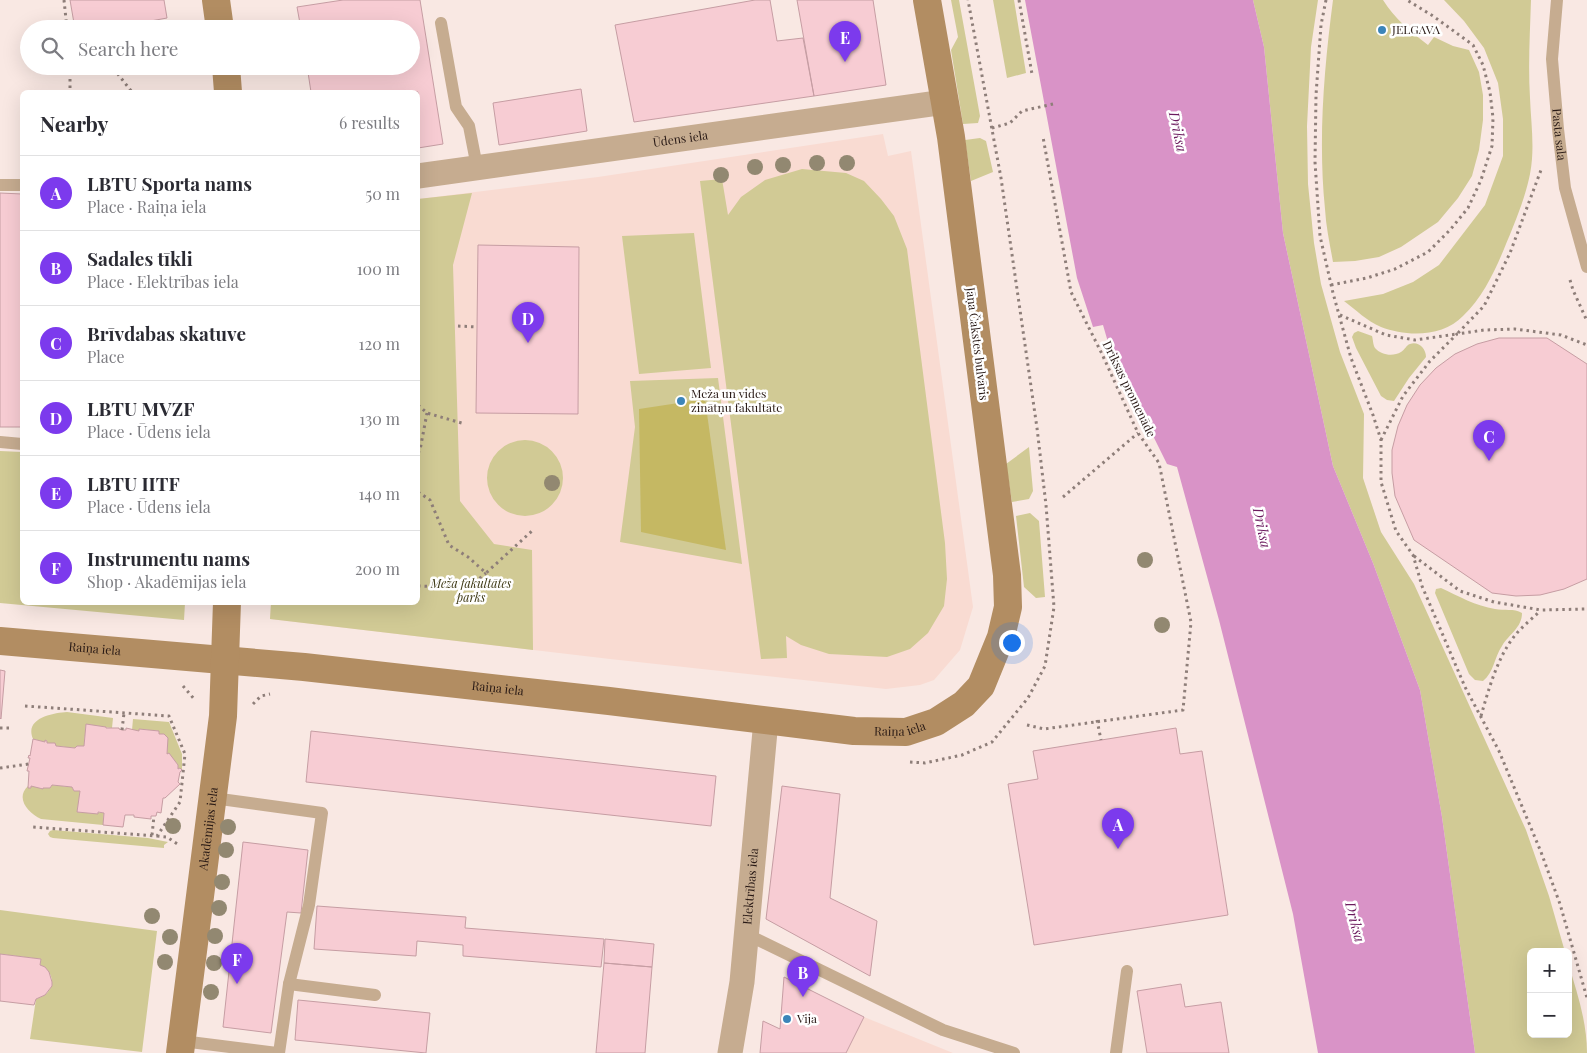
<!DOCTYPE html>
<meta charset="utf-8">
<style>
body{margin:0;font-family:"Playfair Display",serif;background:#f7f7f7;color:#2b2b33}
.controls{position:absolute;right:15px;bottom:15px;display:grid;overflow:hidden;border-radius:8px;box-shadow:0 5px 20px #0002}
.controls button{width:45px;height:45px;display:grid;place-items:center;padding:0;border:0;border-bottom:1px solid #e1e1e2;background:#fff;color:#2b2b33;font:25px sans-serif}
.you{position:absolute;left:1011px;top:642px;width:18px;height:18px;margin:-12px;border:4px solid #fff;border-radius:50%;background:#1a73e8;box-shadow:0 0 0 8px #1a73e833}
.badge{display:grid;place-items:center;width:32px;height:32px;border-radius:50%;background:#7c3aed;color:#fff;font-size:16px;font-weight:700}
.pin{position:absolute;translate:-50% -41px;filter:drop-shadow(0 1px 2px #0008)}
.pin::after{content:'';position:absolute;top:26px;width:18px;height:15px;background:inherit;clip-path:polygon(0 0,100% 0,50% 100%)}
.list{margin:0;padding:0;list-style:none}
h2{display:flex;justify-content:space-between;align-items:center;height:65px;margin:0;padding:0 20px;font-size:21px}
h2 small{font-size:16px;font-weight:400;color:#7c7c81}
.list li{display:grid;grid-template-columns:32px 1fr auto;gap:15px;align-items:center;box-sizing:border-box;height:75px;padding:0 20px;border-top:1px solid #e1e1e2}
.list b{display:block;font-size:19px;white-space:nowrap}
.list p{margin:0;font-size:16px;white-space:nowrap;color:#7c7c81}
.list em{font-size:16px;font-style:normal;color:#7c7c81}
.icon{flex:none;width:28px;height:28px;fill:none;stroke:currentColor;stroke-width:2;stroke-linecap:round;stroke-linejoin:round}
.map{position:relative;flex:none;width:1587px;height:1053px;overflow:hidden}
.search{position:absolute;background:#fff;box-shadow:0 5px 20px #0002;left:20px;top:20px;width:400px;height:55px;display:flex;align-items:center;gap:12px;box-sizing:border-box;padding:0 18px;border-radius:28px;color:#7c7c81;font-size:19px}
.panel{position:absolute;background:#fff;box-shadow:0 5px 20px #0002;left:20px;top:90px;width:400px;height:515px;border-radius:8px}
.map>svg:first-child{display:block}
</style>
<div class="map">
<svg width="1587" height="1053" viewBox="0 0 1587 1053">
<rect width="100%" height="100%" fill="#f9e8e3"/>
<path fill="#f9dbd2" d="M883,134L888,156L911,151L973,607L960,650L934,680L920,685L886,689L610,659L270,619L271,603L418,602V199L598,177Z
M864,1017L953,1053H846Z"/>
<path fill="#d1ca95" d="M951,0H959L980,116L978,123L963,124L951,50L958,37Z
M993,0H1014L1026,73L1007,78Z
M1253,0H1318L1311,47L1307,126L1308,184L1314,243L1321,284L1340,352L1364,414L1363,478L1381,532L1414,584L1526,830L1549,896L1565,952H1531V1034H1568V963C1577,992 1587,1022 1587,1053H1475L1442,817L1420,690L1373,563L1333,466L1283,233L1264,47Z
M1333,0H1383C1394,18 1411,32 1428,45L1434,37L1453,46L1469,50L1479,72L1483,95V120L1479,150L1472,176L1458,198L1438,222L1401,247L1379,257L1355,261L1333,262C1330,245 1326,227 1325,209C1318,140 1324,69 1333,0Z
M1444,0H1531C1530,33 1528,65 1530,98C1531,123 1535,149 1530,174C1525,199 1514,225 1504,249C1494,273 1482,298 1463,316C1443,337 1407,337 1381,327C1367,321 1356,310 1344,301L1383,294L1413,282L1439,265L1485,205L1503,156V119L1498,83L1484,48L1464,21Z
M980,138L986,141L993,172L971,181L965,140Z
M802,169L846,173L864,181L881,199L894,216L907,249L945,543L947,579L944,606L928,633L910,649L887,657L829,654L801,645L786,636L787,658L761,659L700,181L722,179L728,215L741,197L765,180Z
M472,193L453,265L460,501L494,544L532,550L533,650L270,619L271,603L418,602V199Z
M694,233L711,368L639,374L622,236Z
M1358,331L1372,336C1373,339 1373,345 1375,348C1381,355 1393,357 1401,352C1405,350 1406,345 1410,344C1419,341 1426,349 1426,357L1409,378L1394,401L1387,400L1381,396L1356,348L1352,337L1354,333Z
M718,378L742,564L620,542L635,427L630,381Z
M487 478a38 38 0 1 1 76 0a38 38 0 1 1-76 0Z
M1029,447L1033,491L1029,499L1012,502L1006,464Z
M0,451L22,452V602L185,603L184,620L0,603Z
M1030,513L1039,521L1045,597L1036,598L1024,587L1016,516Z
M1441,588C1458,596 1476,606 1495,609C1504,611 1514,608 1522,613C1522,628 1509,634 1502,646C1494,658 1494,672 1483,681L1475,680L1469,674L1435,593L1436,589Z
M67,712L113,718L112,728L86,725L84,746H78L75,748L56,746L54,743H47V741L45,740V742L33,739C24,718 53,713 67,712Z
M133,719L169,722L182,754V770L180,768L178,769V765L169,754H167L164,734H159L158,731L139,729V731L132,730Z
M52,785L72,787L74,791H80L78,812L104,813L103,825L41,819C28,813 15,798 28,786L31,788V786L40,787V789H43V788H50Z
M53,830L148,838L168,842L164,845V848L53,838L50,837L48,834L50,831Z
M0,910L157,931L142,1052L30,1039L36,999C40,997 44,996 47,993C56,984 52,970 40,965L41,959L0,954Z"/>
<path fill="#c5b863" d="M705,399L726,550L641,532L639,409Z"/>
<path fill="#d993c7" d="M1025,0H1253L1264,47L1283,233L1333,466L1373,563L1420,690L1442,817L1475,1053H1318L1293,914L1219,620L1177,467L1167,464L1110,349L1103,325L1093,327L1077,278Z"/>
<path fill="#f7ccd3" stroke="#c69da3" d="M70,0H164L167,18L107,29H75Z
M343,0H420L443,144L418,148V92H311L307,66H411V29H301L297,7Z
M755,0H770L777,41L803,38L814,96L634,122L615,25Z
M797,0H873L886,85L814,96Z
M581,89L587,131L499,145L493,103Z
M0,193L22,194V427H0Z
M478,245L579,247L578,414L476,413Z
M1499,338H1547L1587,364V579L1564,589L1540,595L1516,596L1492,593L1414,540L1395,496L1392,473V450L1398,426L1407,405L1420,385L1436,368L1455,354L1477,344Z
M0,670L5,671L1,719L0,718Z
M86,724L106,727V728H119V729L122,730H126V728L139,731V729L159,731V734H164L168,738L167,754L169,753L178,765V769L180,768L182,770L180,772L178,782L180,784L165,798H163L161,813L157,812L156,816H151V819L134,817V815H125L123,827L103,825L104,813L98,812V814L77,812L80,791H74L72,787L52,785L50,788H43V789L31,786V788H28L29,771H27L30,758H28L29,755L30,756L33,739L45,742V740L47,741V743H55L56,746L75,748L77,746H84Z
M1176,728L1180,754L1202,751L1228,915L1034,945L1008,784L1038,779L1033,751Z
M311,731L716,776L711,826L306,782Z
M782,786L840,794L830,898L877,921L870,976L766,919Z
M243,842L308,850L301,913L287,912L271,1033L223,1027Z
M317,906L466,917L465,928L604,939L601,967L463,956V945L417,941L416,956L314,949Z
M605,939L654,944L652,967L604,963Z
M0,954L41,959L40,965L45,967L49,972L52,982V986L45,995L36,999L34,1005L0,1001Z
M604,963L652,967L645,1053H596Z
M784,977L864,1017L846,1053H760L763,1021L780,1029Z
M1181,984L1185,1007L1221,1002L1229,1053H1147L1137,991Z
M298,1000L430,1013L426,1053L295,1040Z"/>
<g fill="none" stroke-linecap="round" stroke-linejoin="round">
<path stroke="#8e7e79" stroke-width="3" stroke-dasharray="2.5 4" stroke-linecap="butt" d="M64,0L67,29
M1019,0L1032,74
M1326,0L1321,25L1316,95L1315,162L1320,236L1333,293L1351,358L1373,415L1381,440V482L1396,531L1413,555L1422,586L1465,687L1499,751L1541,852L1560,904L1587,998
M70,66V92
M107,66L117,73L132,92
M992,128L1010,123L1022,111L1053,104
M1570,280L1573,290L1587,321
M1331,285L1367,278L1395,269L1428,252L1450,230L1468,208L1481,180L1492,146L1493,118L1490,92L1483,65L1473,45L1433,16L1407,0
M1340,315L1386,335L1415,340L1457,334L1484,306L1510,253L1541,170
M458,326L477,327
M418,405L427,413L465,424
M1381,440L1403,396L1430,361L1457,334L1484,330L1515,329L1561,335L1587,345
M418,453L420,450L427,413
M418,492L430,500L449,545L468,557L486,573L533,530
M1063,497L1138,433
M1414,556L1460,591L1494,602L1541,610L1587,609
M418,586L468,588L486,573
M183,686L195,700
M253,704L261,696L270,694
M25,706L169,716L185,754L180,802L157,836L32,827
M1481,716C1489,688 1498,655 1517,633C1524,625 1533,618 1540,611
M1097,720L1101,740
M1027,725L1044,729L1183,710L1191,622L1159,463L1138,433L1102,354L1071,292L1043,137
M0,728H11
M122,730L124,713
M910,762L925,763L962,755L992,742L1028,698L1045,666L1054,607L1046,505L1037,428L1001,178L968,0
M0,768L29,764
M152,835L154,816
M157,836L167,837L179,845"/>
<g stroke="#c6ac90" stroke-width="12">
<path id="s1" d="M1557,0L1552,59L1558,129L1565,188L1587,267"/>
<path d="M441,23L456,107L469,126L477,167"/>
<path d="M0,185H22"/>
<path d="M0,442L22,444"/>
<path d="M213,798L322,813L309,905L289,984"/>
<path d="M746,934L943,1030L1014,1053"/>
<path d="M182,1041L277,1053"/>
<path d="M279,1053L289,984L375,995"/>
<path d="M1116,1053L1127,971"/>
</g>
<g stroke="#c6ac90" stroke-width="25">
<path id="s2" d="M418,176L945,102"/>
<path id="s3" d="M730,1053L742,982L766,720"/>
</g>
<g stroke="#b28d62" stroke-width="28">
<path d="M216,0L220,29"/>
<path d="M226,66L228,92"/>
<path id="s4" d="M0,641L304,667L609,701L854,731L906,732L936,722L964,704L981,686L1001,637L1008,607L1007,575L951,137L927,0"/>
<path id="s5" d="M180,1053L223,716L227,602"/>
</g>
</g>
<g fill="#928871">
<circle cx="817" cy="163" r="8"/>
<circle cx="847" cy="163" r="8"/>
<circle cx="783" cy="165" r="8"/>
<circle cx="755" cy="167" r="8"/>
<circle cx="721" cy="175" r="8"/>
<circle cx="552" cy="483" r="8"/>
<circle cx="1145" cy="560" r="8"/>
<circle cx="1162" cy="625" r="8"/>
<circle cx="173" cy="826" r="8"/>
<circle cx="228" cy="827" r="8"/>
<circle cx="226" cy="850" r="8"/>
<circle cx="222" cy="882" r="8"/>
<circle cx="219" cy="908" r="8"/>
<circle cx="152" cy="916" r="8"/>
<circle cx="215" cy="936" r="8"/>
<circle cx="170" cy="937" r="8"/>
<circle cx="165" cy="962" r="8"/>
<circle cx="214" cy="963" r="8"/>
<circle cx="211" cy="992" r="8"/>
</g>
<g fill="#3c85b9" stroke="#fff" stroke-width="2">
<circle cx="1382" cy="30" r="5"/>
<circle cx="681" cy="401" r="5"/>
<circle cx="787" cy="1019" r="5"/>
</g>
<g text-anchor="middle" stroke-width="5" stroke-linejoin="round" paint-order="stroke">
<g font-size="12" fill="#281915" stroke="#fff" text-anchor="start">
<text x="1392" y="34">JELGAVA</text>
<text x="691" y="398">Meža un vides<tspan x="691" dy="14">zinātņu fakultāte</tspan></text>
<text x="797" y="1023">Vija</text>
</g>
<g font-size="12" fill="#281915" stroke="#fff">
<text dy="4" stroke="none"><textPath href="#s1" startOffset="135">Pasta sala</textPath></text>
<text dy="4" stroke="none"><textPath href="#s2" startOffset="265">Ūdens iela</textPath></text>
<text transform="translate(977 344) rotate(83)" y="4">Jāņa Čakstes bulvāris</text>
<text transform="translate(1129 389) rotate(64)" y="4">Driksas promenāde</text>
<text dy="4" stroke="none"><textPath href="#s4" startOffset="95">Raiņa iela</textPath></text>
<text dy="4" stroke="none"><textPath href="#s4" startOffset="500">Raiņa iela</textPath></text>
<text dy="4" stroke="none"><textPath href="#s4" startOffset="905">Raiņa iela</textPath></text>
<text dy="4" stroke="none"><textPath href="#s5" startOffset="226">Akadēmijas iela</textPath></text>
<text dy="4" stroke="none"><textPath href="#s3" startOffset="168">Elektrības iela</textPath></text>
</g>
<g font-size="12" font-style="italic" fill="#3e3914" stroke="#fff">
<text x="471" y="588">Meža fakultātes<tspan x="471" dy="14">parks</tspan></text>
</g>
<g font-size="14" font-style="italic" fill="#6c1b5e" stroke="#fff">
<text transform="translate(1178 132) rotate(78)" y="5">Driksa</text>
<text transform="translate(1262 528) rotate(78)" y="5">Driksa</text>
<text transform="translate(1355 922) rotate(75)" y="5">Driksa</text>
</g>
</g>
</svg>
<div class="controls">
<button>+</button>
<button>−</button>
</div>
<div class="you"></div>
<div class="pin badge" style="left:1118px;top:849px">A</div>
<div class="pin badge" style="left:803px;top:997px">B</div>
<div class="pin badge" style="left:1489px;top:461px">C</div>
<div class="pin badge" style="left:528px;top:343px">D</div>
<div class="pin badge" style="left:845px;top:62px">E</div>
<div class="pin badge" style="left:237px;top:984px">F</div>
<div class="search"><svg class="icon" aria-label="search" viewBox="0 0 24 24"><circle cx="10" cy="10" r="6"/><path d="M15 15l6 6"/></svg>Search here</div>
<section class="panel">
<h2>Nearby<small>6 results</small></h2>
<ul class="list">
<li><span class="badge">A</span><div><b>LBTU Sporta nams</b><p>Place · Raiņa iela</p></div><em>50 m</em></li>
<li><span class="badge">B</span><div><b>Sadales tīkli</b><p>Place · Elektrības iela</p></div><em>100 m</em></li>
<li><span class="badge">C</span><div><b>Brīvdabas skatuve</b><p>Place</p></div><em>120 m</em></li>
<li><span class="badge">D</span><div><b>LBTU MVZF</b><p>Place · Ūdens iela</p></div><em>130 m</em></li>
<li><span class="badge">E</span><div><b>LBTU IITF</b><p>Place · Ūdens iela</p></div><em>140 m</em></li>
<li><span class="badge">F</span><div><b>Instrumentu nams</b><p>Shop · Akadēmijas iela</p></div><em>200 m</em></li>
</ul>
</section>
</div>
